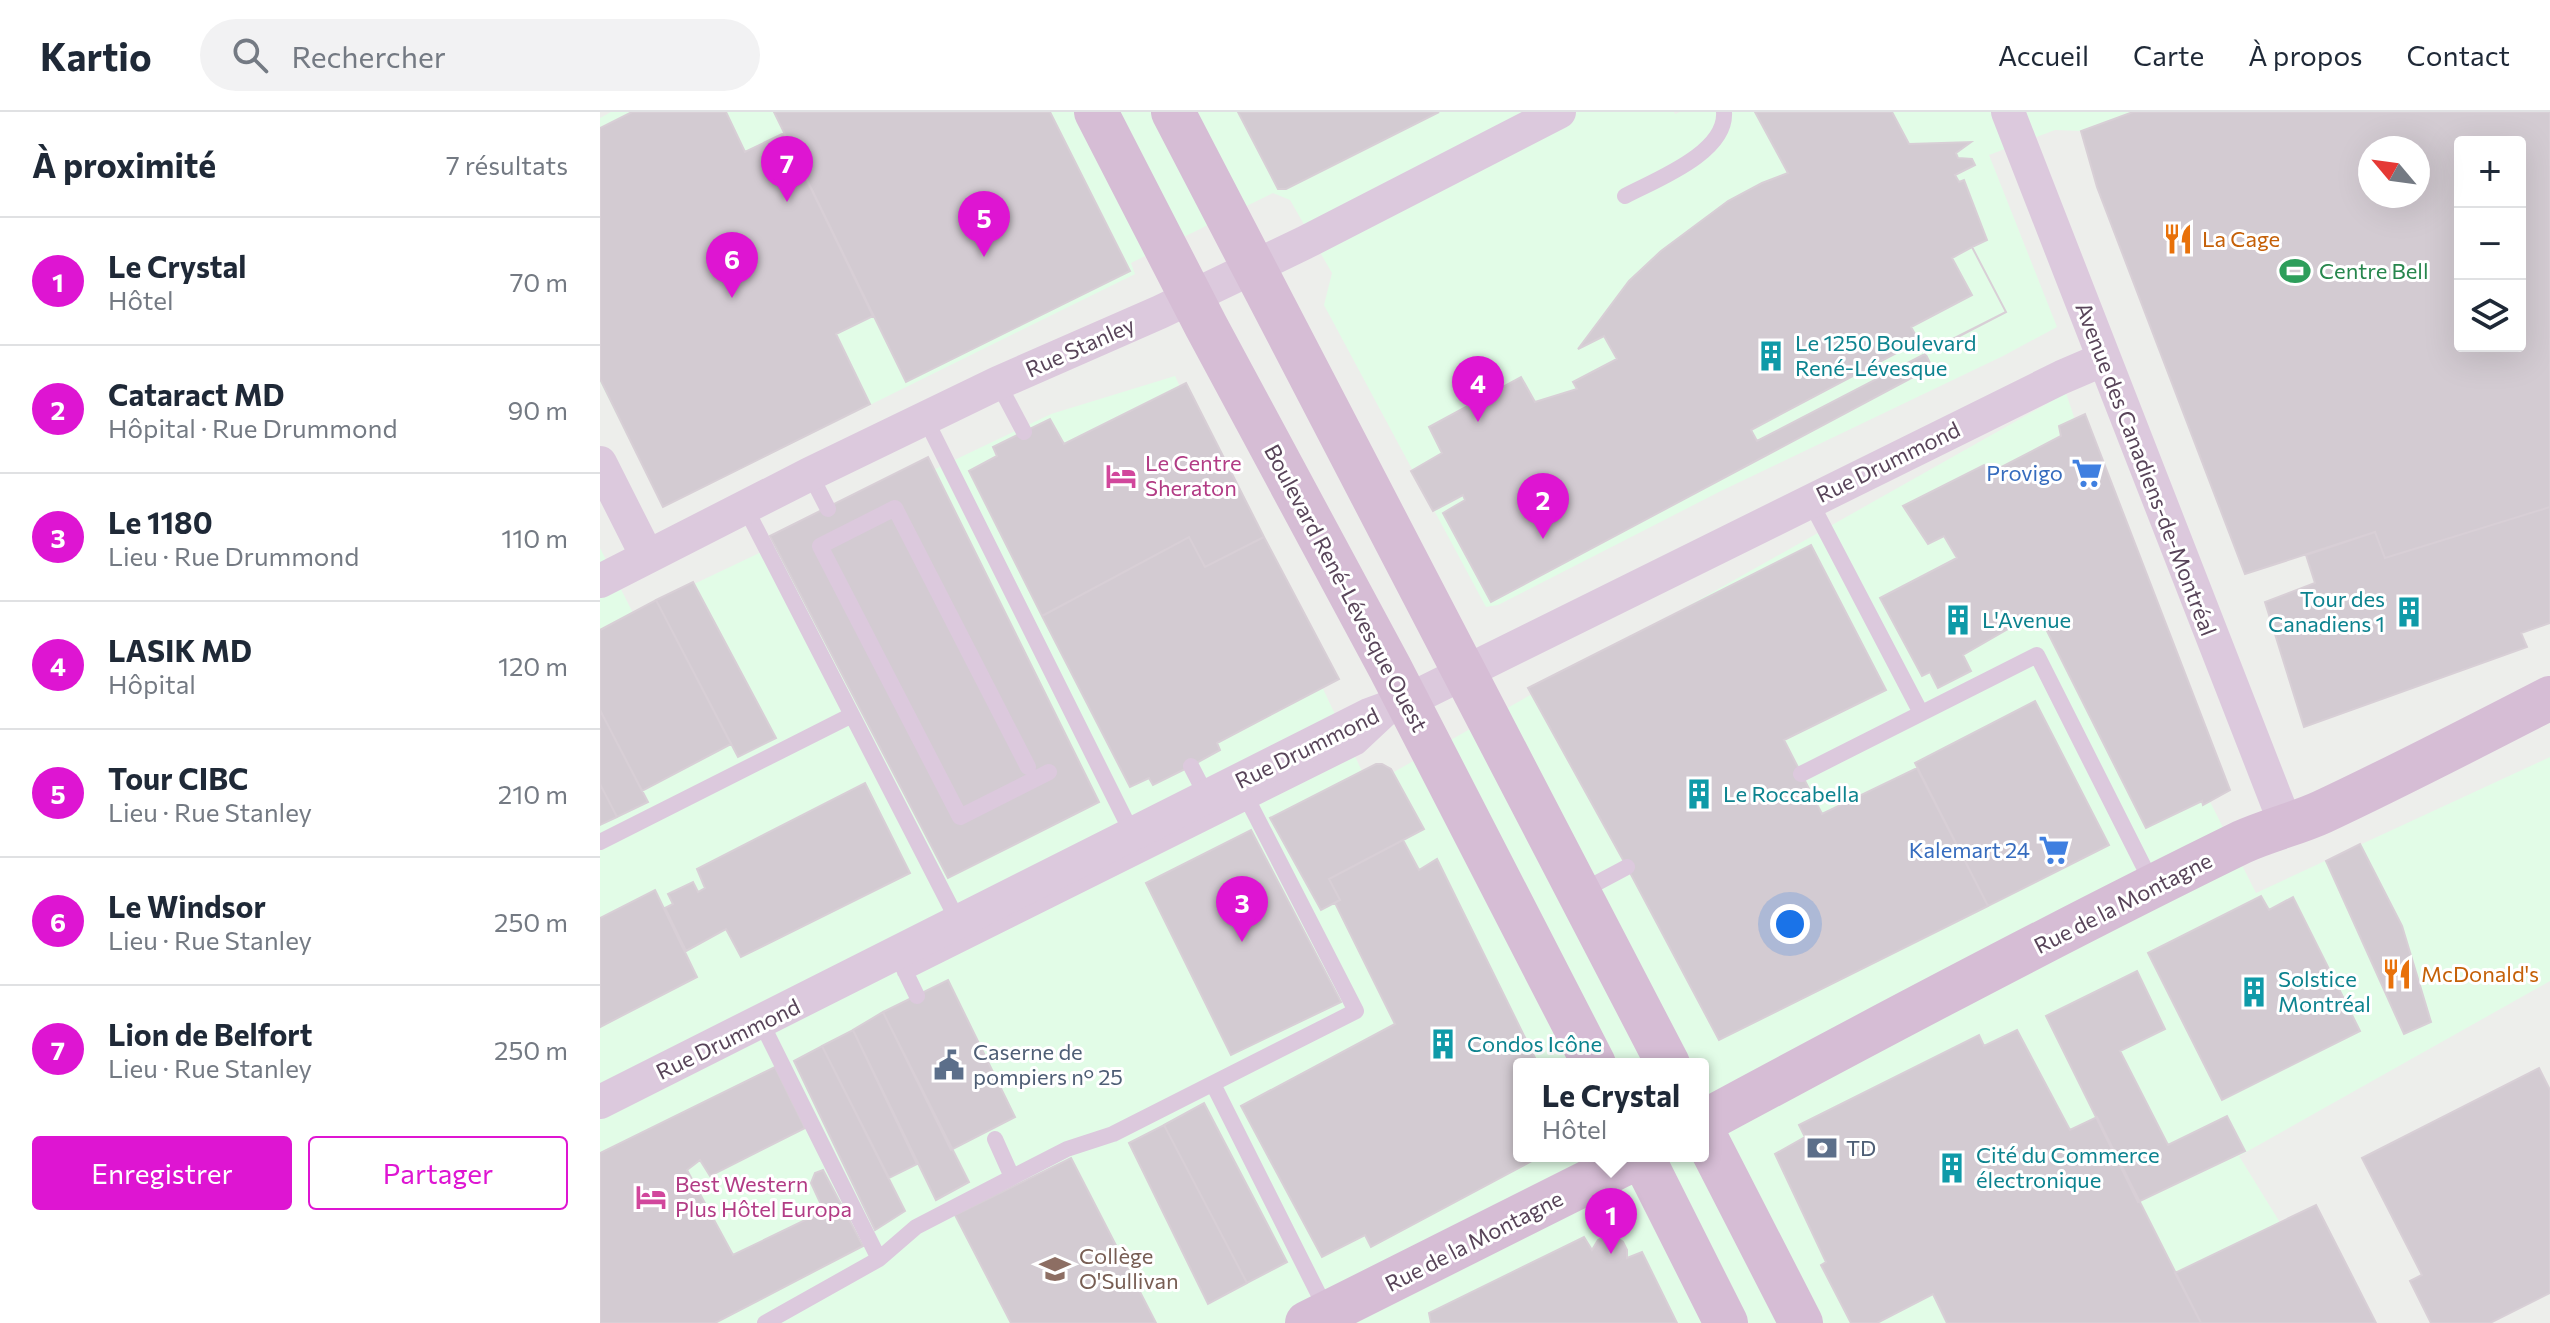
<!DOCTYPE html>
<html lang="fr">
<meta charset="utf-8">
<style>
body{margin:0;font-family:Commissioner,sans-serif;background:#f2f2f3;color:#1f2937}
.controls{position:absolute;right:24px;top:24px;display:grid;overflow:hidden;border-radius:8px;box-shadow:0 8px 32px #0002}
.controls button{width:72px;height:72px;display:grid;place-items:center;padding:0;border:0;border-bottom:2px solid #e0e1e3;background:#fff;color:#1f2937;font:40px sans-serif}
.compass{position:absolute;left:1758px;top:24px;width:72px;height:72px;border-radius:50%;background:#fff;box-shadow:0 8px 32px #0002;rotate:299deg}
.you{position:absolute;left:1190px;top:812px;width:28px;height:28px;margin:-20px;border:6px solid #fff;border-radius:50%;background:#1a73e8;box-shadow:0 0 0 12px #1a73e833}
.badge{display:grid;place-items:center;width:52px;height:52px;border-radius:50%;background:#de15d2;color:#fff;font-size:26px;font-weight:700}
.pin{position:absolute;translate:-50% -66px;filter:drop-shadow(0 2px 4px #0008)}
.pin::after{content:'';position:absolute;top:42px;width:28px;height:24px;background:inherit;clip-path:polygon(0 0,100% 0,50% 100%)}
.popup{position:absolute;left:913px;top:946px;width:196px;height:104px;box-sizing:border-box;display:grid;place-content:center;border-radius:8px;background:#fff;filter:drop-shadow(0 2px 6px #0005);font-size:26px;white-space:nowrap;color:#747a83}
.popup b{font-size:30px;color:#1f2937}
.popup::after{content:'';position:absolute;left:50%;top:100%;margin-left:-16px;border:16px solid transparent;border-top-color:#fff}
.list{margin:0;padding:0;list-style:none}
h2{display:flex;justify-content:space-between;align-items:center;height:104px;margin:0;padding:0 32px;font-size:34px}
h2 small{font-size:26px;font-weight:400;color:#747a83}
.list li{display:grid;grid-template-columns:52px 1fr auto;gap:24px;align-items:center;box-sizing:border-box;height:128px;padding:0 32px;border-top:2px solid #e0e1e3}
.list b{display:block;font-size:30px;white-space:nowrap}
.list p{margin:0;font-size:26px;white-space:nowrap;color:#747a83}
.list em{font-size:26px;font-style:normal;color:#747a83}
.actions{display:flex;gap:16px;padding:24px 32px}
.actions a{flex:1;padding:18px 0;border:2px solid #de15d2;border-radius:8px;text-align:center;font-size:28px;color:#de15d2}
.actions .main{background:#de15d2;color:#fff}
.icon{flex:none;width:44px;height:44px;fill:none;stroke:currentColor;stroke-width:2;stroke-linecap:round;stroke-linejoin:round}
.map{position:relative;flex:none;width:1950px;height:1211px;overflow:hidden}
header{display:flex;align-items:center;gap:48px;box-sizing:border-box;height:112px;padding:0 40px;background:#fff;border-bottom:2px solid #e0e1e3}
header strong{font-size:38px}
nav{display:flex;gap:44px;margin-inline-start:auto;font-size:28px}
.search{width:560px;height:72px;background:#f2f2f3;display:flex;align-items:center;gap:20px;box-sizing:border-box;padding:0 28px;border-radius:44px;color:#747a83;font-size:30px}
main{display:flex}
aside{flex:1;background:#fff}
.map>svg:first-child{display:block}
</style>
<header>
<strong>Kartio</strong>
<div class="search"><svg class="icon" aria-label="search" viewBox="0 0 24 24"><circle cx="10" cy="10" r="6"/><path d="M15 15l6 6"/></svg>Rechercher</div>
<nav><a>Accueil</a><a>Carte</a><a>À propos</a><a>Contact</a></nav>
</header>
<main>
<aside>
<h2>À proximité<small>7 résultats</small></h2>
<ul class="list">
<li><span class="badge">1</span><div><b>Le Crystal</b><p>Hôtel</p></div><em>70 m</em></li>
<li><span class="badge">2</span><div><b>Cataract MD</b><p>Hôpital · Rue Drummond</p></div><em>90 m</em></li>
<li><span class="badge">3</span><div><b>Le 1180</b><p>Lieu · Rue Drummond</p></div><em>110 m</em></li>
<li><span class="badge">4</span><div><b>LASIK MD</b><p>Hôpital</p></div><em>120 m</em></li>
<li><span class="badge">5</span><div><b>Tour CIBC</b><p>Lieu · Rue Stanley</p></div><em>210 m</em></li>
<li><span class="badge">6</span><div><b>Le Windsor</b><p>Lieu · Rue Stanley</p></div><em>250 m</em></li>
<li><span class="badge">7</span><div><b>Lion de Belfort</b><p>Lieu · Rue Stanley</p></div><em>250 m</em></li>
</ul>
<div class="actions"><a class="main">Enregistrer</a><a>Partager</a></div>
</aside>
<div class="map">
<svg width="1950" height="1211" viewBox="0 0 1950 1211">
<rect width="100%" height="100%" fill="#edeeeb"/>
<path fill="#e2fce7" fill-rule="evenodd" d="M11,0H1074L1075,2L1080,0H1533L1481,19L1455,18L1389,43L1457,215L1403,244L1121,379L898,493L886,495L724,193L732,161L690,88L673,81L531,151L535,162L63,395L0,270V6Z
M575,264L769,674L1466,281L1589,648L1656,781L1950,645V869L1639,1044L1742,1211H0V436L33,501L451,302ZM919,952H1103V1044H919Z"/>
<path fill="#d3cbd2" stroke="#d8cfd6" stroke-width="2" fill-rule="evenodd" d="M32,0H126L145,40L184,21L273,204L236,222L270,292L63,395L0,267V16Z
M174,0H450L530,159L306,270Z
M638,0H839L686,77H678Z
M1155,0H1292L1309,32L1371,30L1356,41L1358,46L1372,47L1375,53L1355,63L1359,70L1364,68L1387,128L1372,135L1406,200L1325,241L1332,255L891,490L843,401L865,388L863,383L833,399L811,359L842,341L829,315L921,265L935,290L977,277L973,270L1017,247L1004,224L978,237L1029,169L1061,139L1128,89L1162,71L1188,61Z
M1533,0H1950V395L1785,446L1775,420L1645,462L1497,75L1481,19ZM1860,30H1920V234H1860ZM1770,36H1818V84H1770Z
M1372,135L1406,200L1157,329L1151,318L1319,229L1311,215L1372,183L1352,146Z
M586,271L664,425L605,455L589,425L442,504L369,359L397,344L393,335L450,307L464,332Z
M1485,302L1630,678L1603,693L1602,689L1546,716L1440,505L1429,511L1427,506L1363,543L1371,559L1338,576L1330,560L1322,564L1280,486L1357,446L1344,424L1328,432L1303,394L1384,353L1388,362L1461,324L1459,314Z
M328,345L499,690L348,766L170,424Z
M1950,395V511L1921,521L1927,535L1704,615L1665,490L1715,471L1706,443L1775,420L1785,446Z
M589,425L605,455L664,425L739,567L617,631L620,638L591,654L553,673L549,666L530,675L442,504Z
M1211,433L1286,578L1184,628L1222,702L1317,656L1388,794L1119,928L1027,755L928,576Z
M93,470L176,626L138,645L56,488Z
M56,488L131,632L42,679L0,598V518Z
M1435,589L1509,733L1388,794L1315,651Z
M0,598L48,690L17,705L0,672Z
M776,652H782L791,657L824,717L729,767L740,788L721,798L670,706Z
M265,671L310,761L141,845L126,817L86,839L65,796L73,792L68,782L93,770L98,780L105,776L97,757Z
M0,672L17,705L0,713Z
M651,718L741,890L631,943L546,771Z
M803,728L819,758L837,747L938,952H919V1044H941L771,1135L765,1123L722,1145L641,994L795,912L735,791L740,788L729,767Z
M1760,732L1802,814L1831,910L1804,922L1726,749Z
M55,778L97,865L0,915V806Z
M1661,784L1669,798L1693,785L1760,919L1622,988L1548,841Z
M1537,859L1565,917L1520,939L1568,1033L1627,1004L1645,1039L1538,1090L1446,904Z
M348,868L415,1005L351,1038L283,900Z
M283,900L369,1070L336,1088L253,918Z
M253,918L317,1052L289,1066L222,934Z
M1417,918L1470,1018L1497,1005L1601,1211H1347L1333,1182L1277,1211H1251L1221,1153L1226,1150L1175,1042L1205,1025L1199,1013L1379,923L1384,934Z
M222,934L305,1099L275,1118L194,949Z
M175,955L205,1016L110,1064L100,1048L87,1058L133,1143L224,1099L211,1071L215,1061L223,1058L263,1134L115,1211H0V1041Z
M1939,956L1950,978V1181L1890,1211H1831L1810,1169L1822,1163L1762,1046Z
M604,991L687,1150L647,1171L564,1013Z
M564,1013L647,1171L608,1192L529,1031Z
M471,1046L556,1211H411L355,1103Z
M1716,1093L1776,1211H1601L1575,1161Z
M1006,1124H1015L1023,1130L1027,1138V1146L1042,1140L1077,1211H831L829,1201L984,1125L992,1138L998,1128Z"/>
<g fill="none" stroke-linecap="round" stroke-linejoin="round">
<path stroke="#dcc9dd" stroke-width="16" d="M1025,84C1055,68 1127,41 1124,0
M398,271L424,320
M325,306L533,723
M210,362L228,397
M1210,389L1321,601
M145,395L360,813
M591,654L607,685
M428,655L295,396L220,434L360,705L449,660
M1201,662L1437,543L1553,773
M0,730L252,603
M980,780L1027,755
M302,853L317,884
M305,860L759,634L791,604
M161,910L279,1147
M613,972L727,1199
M395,1027L412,1065
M165,1211L279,1147L316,1115L467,1037L513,1022L756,899L638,669"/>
<path stroke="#dcc9dd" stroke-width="34" d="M1408,0L1686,713
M0,351L47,444
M0,469L210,362L398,271L560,200L704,131L959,0
M0,990L769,603L807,589L1462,265L1504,247"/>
<path stroke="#d6bdd5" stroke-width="44" d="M496,0L606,214L790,556L994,952
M573,0L1068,952
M1103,1010C1281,914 1460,819 1642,730C1668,718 1696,712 1722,700C1799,664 1874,625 1950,586
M1103,1020L1201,1211
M1042,1044L1126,1211
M707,1211L1040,1044"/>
</g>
<defs>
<g id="restaurant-bare" transform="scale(2.4)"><path d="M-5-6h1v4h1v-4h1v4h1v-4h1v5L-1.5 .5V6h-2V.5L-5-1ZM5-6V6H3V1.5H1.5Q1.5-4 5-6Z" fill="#e8710a" stroke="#fff" stroke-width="2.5" paint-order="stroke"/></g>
<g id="stadium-bare" transform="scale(2.4)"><path d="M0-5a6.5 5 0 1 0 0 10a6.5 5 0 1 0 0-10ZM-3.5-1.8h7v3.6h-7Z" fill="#2e9e5b" stroke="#fff" stroke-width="2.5" paint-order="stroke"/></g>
<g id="building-bare" transform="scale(2.4)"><path d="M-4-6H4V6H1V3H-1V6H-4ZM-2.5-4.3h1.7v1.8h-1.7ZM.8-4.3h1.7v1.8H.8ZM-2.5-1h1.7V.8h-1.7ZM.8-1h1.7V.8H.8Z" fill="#0f9aa8" stroke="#fff" stroke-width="2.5" paint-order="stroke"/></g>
<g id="supermarket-bare" transform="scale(2.4)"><path d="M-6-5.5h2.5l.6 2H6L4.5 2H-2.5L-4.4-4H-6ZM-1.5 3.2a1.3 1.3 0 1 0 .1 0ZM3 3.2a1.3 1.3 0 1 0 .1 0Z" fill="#3f7fe0" stroke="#fff" stroke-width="2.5" paint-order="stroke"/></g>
<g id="hotel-bare" transform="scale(2.4)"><path d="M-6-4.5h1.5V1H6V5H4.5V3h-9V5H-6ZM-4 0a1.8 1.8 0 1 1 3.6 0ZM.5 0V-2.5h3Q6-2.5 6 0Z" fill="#d1479c" stroke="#fff" stroke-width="2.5" paint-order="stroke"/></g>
<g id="civic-bare" transform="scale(2.4)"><path d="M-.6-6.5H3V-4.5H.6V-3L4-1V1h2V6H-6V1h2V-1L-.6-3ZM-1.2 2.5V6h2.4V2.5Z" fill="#5c6f8a" stroke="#fff" stroke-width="2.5" paint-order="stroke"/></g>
<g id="bank-bare" transform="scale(2.4)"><path d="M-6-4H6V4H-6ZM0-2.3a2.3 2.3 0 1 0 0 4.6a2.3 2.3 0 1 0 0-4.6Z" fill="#5c6f8a" stroke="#fff" stroke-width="2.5" paint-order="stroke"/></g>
<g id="university-bare" transform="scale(2.4)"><path d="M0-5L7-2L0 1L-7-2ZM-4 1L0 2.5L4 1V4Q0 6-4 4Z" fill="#8d6e63" stroke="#fff" stroke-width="2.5" paint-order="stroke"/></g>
</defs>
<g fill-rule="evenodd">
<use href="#restaurant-bare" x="1578" y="127"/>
<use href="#stadium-bare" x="1695" y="159"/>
<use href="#building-bare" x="1171" y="244"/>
<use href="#supermarket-bare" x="1487" y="361"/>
<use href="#hotel-bare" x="521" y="364"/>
<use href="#building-bare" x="1809" y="500"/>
<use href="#building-bare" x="1358" y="508"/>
<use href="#building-bare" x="1099" y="682"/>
<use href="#supermarket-bare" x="1454" y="738"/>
<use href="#restaurant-bare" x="1797" y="862"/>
<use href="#building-bare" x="1654" y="880"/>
<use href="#building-bare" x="843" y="932"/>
<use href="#civic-bare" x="349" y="953"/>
<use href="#bank-bare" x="1222" y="1036"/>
<use href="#building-bare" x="1352" y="1056"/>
<use href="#hotel-bare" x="51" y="1085"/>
<use href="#university-bare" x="455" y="1157"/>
</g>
<g text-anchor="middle" stroke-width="6" stroke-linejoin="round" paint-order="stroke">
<g font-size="22" fill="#c56008" stroke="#fff" text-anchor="start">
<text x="1602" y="135">La Cage</text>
<text x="1821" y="870">McDonald's</text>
</g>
<g font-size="22" fill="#27864d" stroke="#fff" text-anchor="start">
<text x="1719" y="167">Centre Bell</text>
</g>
<g font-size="22" fill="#0d838f" stroke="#fff" text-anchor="start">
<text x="1195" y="239">Le 1250 Boulevard<tspan x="1195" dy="25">René-Lévesque</tspan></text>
<text x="1785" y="495" text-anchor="end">Tour des<tspan x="1785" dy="25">Canadiens 1</tspan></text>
<text x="1382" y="516">L'Avenue</text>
<text x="1123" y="690">Le Roccabella</text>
<text x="1678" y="875">Solstice<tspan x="1678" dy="25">Montréal</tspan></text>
<text x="867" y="940">Condos Icône</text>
<text x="1376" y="1051">Cité du Commerce<tspan x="1376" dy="25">électronique</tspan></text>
</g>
<g font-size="22" fill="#584459" stroke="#fff">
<text transform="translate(480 235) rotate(-24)" y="8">Rue Stanley</text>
<text transform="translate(1288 350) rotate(-26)" y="8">Rue Drummond</text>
<text transform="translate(1546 357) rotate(69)" y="8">Avenue des Canadiens-de-Montréal</text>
<text transform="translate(746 476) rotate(62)" y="8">Boulevard René-Lévesque Ouest</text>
<text transform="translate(707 636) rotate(-26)" y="8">Rue Drummond</text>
<text transform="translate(1523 791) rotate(-27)" y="8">Rue de la Montagne</text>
<text transform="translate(128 927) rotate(-26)" y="8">Rue Drummond</text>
<text transform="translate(874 1129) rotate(-27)" y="8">Rue de la Montagne</text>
</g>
<g font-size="22" fill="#b23c85" stroke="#fff" text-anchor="start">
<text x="545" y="359">Le Centre<tspan x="545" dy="25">Sheraton</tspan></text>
<text x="75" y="1080">Best Western<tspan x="75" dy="25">Plus Hôtel Europa</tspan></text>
</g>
<g font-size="22" fill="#366cbe" stroke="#fff" text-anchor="end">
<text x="1463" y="369">Provigo</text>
<text x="1430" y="746">Kalemart 24</text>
</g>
<g font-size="22" fill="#4e5e75" stroke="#fff" text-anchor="start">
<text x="373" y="948">Caserne de<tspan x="373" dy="25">pompiers n° 25</tspan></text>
<text x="1246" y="1044">TD</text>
</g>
<g font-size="22" fill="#785e54" stroke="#fff" text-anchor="start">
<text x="479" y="1152">Collège<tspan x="479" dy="25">O'Sullivan</tspan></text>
</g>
</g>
</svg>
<div class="controls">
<button>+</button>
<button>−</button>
<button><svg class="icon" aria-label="layers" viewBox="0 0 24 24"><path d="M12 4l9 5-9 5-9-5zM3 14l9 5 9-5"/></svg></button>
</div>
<svg class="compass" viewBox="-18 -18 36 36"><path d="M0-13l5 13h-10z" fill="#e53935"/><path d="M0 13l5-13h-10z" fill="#747a83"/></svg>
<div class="you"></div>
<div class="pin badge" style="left:1011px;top:1142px">1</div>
<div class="popup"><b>Le Crystal</b>Hôtel</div>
<div class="pin badge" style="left:943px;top:427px">2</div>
<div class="pin badge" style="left:642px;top:830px">3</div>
<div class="pin badge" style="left:878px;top:310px">4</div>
<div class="pin badge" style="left:384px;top:145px">5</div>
<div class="pin badge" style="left:132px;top:186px">6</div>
<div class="pin badge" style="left:187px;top:90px">7</div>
</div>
</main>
